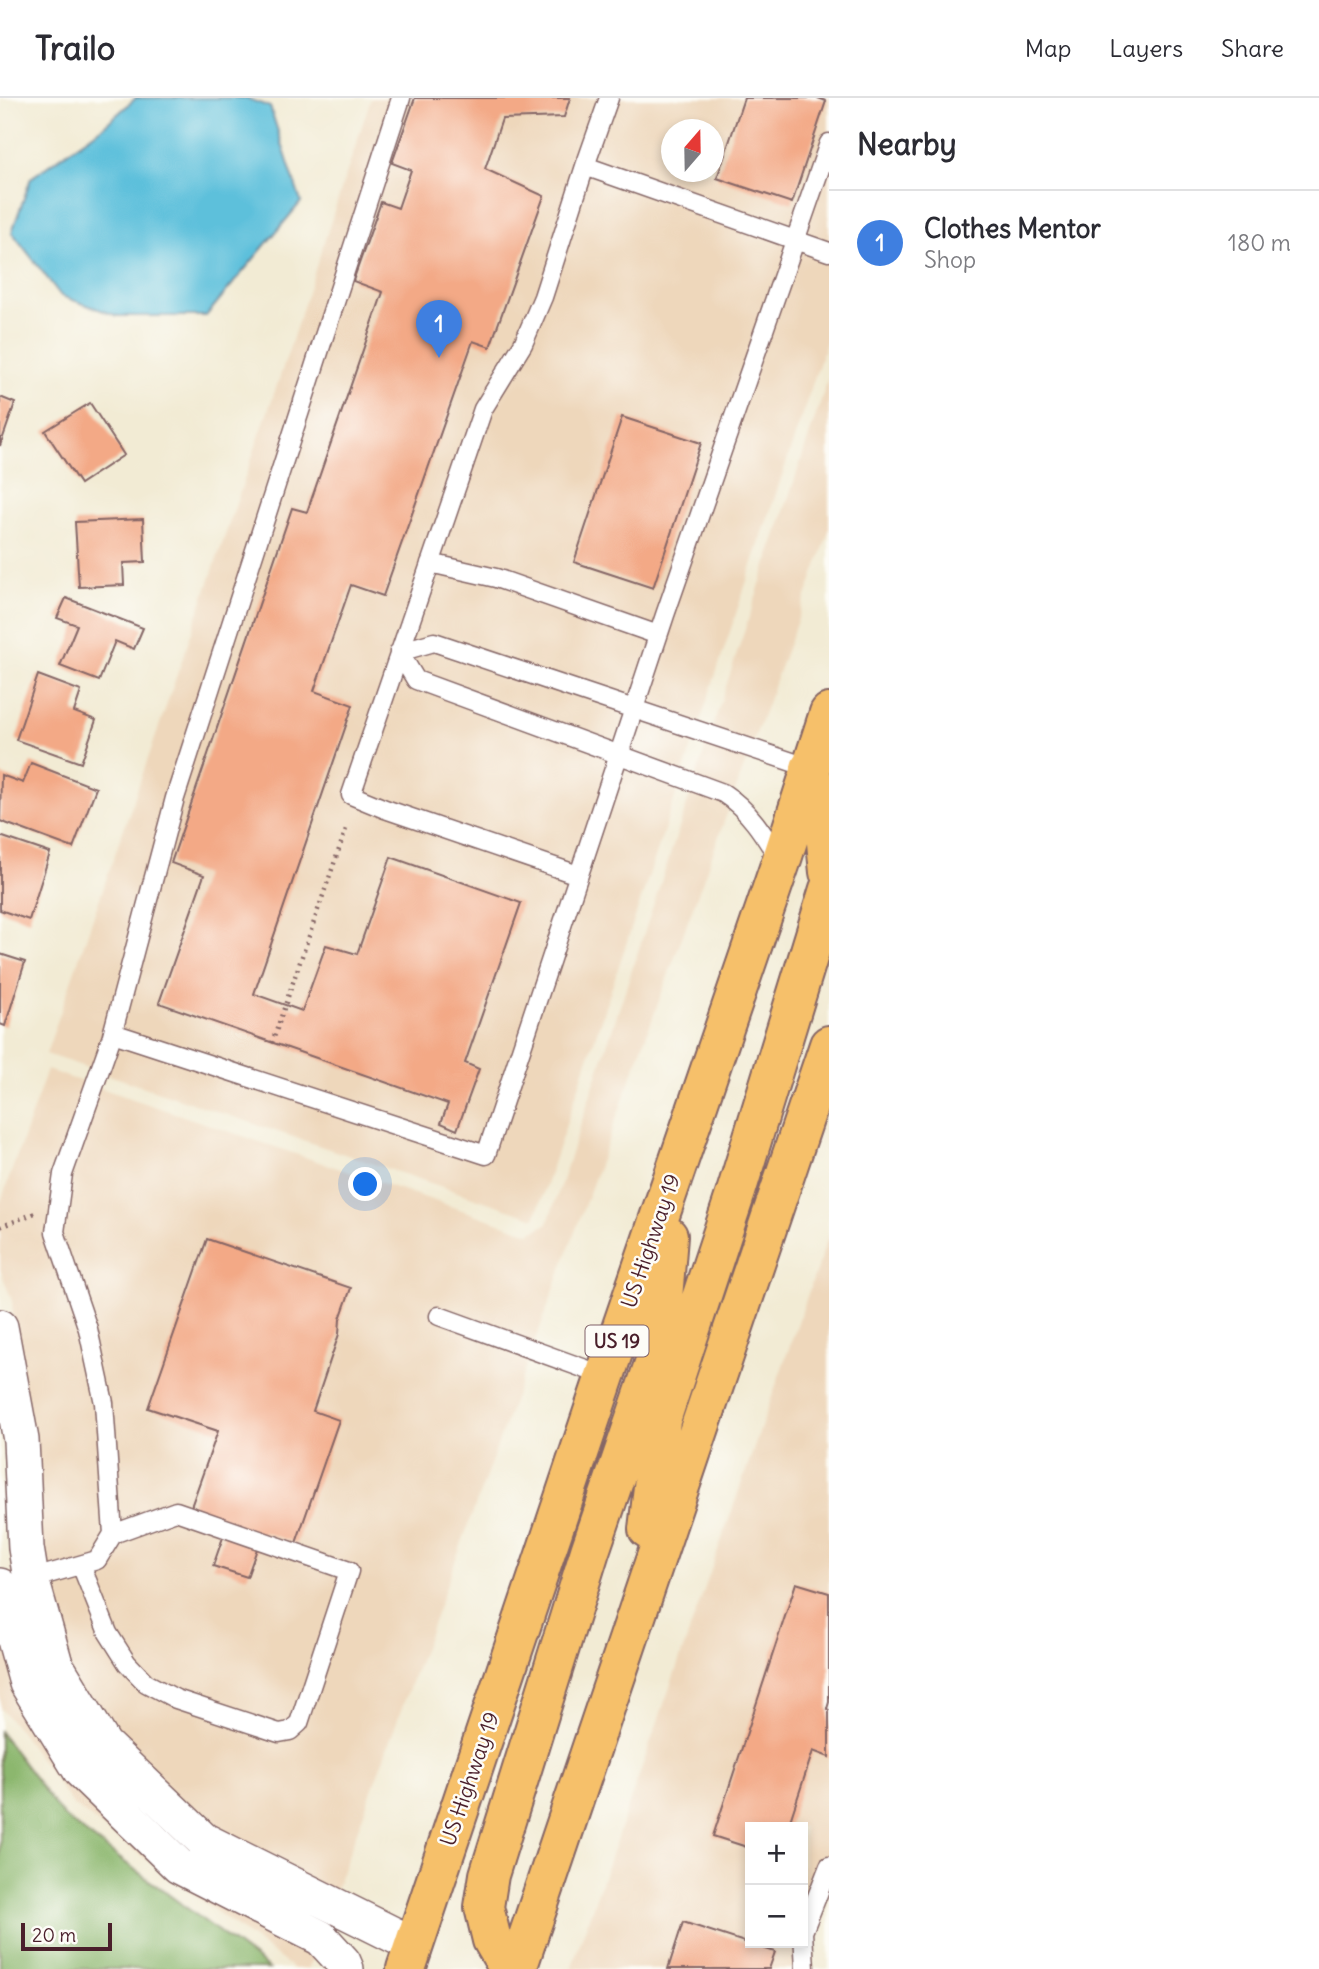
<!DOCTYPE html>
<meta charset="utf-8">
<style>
body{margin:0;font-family:Delius,sans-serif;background:#f7f7f7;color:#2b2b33}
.controls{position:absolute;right:21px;bottom:21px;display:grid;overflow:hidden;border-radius:0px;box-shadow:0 4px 10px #0003}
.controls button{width:63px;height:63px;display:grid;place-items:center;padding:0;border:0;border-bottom:2px solid #e1e1e2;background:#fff;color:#2b2b33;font:35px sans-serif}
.compass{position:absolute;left:661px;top:21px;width:63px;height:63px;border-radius:50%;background:#fff;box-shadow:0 4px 10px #0003;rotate:20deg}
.scale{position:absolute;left:21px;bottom:18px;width:91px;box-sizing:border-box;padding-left:7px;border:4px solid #4a1f2b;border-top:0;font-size:19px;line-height:24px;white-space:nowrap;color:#4a1f2b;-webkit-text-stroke:5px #fdfcf7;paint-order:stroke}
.you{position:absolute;left:366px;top:1087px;width:24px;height:24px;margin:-18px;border:5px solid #fff;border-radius:50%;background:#1a73e8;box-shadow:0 0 0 10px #1a73e833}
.badge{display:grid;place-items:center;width:46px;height:46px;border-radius:50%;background:#1f6fb2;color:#fff;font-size:23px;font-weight:700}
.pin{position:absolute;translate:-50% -58px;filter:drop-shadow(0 2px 4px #0008)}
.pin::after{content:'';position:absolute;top:37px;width:24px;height:21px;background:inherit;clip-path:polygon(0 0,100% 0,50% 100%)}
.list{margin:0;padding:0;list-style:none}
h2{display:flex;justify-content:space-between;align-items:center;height:91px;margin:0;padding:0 28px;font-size:30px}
h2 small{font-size:23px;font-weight:400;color:#7c7c81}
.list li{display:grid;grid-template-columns:46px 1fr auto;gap:21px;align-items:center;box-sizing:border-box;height:105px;padding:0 28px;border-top:2px solid #e1e1e2}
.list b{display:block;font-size:26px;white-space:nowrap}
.list p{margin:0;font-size:23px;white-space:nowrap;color:#7c7c81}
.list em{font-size:23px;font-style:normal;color:#7c7c81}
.map{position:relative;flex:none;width:829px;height:1871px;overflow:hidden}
header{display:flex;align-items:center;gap:42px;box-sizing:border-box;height:98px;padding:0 35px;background:#fff;border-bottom:2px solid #e1e1e2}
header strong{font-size:33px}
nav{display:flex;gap:38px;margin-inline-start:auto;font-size:24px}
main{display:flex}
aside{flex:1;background:#fff}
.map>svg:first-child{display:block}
</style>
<header>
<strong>Trailo</strong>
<nav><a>Map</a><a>Layers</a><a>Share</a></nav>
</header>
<main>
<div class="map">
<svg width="829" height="1871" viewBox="0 0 829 1871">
<rect width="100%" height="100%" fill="#fdfcf7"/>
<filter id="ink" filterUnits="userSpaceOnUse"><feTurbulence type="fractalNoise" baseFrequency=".0143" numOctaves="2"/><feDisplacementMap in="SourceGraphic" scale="14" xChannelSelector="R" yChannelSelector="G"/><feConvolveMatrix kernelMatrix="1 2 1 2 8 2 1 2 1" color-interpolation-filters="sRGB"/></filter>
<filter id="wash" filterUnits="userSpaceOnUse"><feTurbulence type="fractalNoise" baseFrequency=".00686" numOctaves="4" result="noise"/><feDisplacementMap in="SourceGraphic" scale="28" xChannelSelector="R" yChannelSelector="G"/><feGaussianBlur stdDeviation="1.57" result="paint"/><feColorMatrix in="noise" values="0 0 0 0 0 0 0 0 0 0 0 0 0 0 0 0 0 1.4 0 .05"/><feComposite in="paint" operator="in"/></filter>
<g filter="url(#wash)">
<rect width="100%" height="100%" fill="#f2ebd4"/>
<path fill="#eed7bb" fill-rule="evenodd" d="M371,0H829V236L535,1120L46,956L287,258ZM671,32H713V74H671Z
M829,278V433L821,457L332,1802L203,1742L55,1566L21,1332L12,1203L0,1171V1106L47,972L530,1135L548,1125Z
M829,1136V1762L816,1795L812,1871H571ZM750,1729H803V1845H750Z
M0,1488L1,1492L179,1768L321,1840L308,1871H294L73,1707L22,1636L0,1610Z"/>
<path fill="#8cb76e" stroke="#6b6b4c" stroke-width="2" d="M0,1634L64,1719L269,1871H0Z"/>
<path fill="#5dc0db" stroke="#547083" stroke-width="2" d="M136,0H246L270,9L301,104L206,218H118L61,198L12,134L31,80L104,28Z"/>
<g id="blocks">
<path fill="#f3a986" d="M415,0H570L564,19L502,21L485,71L544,98L490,249L473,243L383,498L351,487L314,593L353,607L254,896L302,913L326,847L357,856L391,759L521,805L465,965L479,971L457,1032L441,1025L448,1006L159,905L204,777L171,765L292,410L307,414L383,194L353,183L381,104L398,110L411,72L392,65Z
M744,0H818L826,3L792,105L717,80Z
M0,299L15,305L0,348Z
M90,305L124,357L80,386L45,333Z
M622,319L701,345L653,490L574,464Z
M143,421L145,464L123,465L124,487L79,489L75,424Z
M66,500L143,530L134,551L115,543L99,583L60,568L77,527L57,520Z
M38,577L81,593L74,614L96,622L81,665L16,642Z
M31,665L96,690L73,750L0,723L1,677L23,685Z
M0,738L50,755L29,822L0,812Z
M0,856L25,864L5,928L0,926Z
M207,1141L351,1190L340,1221L339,1236L313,1313L339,1322L296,1445L263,1434L247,1479L213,1468L229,1422L191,1409L218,1333L148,1310Z
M796,1485L829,1495V1604L827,1611L829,1612V1659L813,1653L788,1729H750V1750L713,1738Z
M683,1824L775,1854L769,1871H668Z"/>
</g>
</g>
<g filter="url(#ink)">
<use href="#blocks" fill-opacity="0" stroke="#856666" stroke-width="2"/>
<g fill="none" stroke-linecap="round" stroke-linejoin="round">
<g stroke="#856666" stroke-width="21">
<path id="service" d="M585,68L829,154
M430,465L496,480L658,537
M399,554L416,582L723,695C749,712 763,735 779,761
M399,554L434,544L810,670
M578,777L385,711L351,697L483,311L523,246L543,199L585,68L609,0
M112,937L175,700L401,0
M439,1218L605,1278
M81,1467L108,1535L127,1565L146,1585L176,1601L279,1635L290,1633L299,1625L349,1473L176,1413L113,1436
M31,1481L97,1462L113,1436L104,1305L88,1231L55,1134L63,1076L113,935L486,1057L665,517L829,45
M805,1871L803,1834L829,1768"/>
</g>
<g stroke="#856666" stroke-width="38">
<path id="minor" d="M0,1229L21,1342L26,1450L31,1481L55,1566L104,1647L203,1742L414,1847
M0,1488L27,1585L81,1673L179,1768L321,1840L343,1864L346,1871"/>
</g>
<g stroke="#856666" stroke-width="42">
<path id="trunk" d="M810,670L825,734L829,774
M648,1431L661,1322L737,1091L829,791
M406,1871L605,1278L781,764L829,615
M509,1871L492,1842L484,1809L489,1777L590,1453L659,1251L668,1138
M517,1871L829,947"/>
</g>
<path stroke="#856666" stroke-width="4.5" stroke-dasharray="2 5" stroke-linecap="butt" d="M272,945L346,731
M0,1129L35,1115"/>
<use href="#service" stroke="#fff" stroke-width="18"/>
<use href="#minor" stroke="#fff" stroke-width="35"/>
<use href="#trunk" stroke="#f6c06b" stroke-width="38"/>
</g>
</g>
<g text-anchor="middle" stroke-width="5" stroke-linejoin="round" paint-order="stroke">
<rect fill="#fdfcf7" stroke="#806168" stroke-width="2" x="585.5" y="1227.5" width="63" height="31" rx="5"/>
<g font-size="19" font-weight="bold" fill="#4a1f2b">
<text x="617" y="1250">US 19</text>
</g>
<g font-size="21" fill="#4a1f2b" stroke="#fdfcf7">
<text transform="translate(651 1143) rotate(-71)" y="7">US Highway 19</text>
<text transform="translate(470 1681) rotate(-71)" y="7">US Highway 19</text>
</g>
</g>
</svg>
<div class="controls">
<button>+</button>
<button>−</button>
</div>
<svg class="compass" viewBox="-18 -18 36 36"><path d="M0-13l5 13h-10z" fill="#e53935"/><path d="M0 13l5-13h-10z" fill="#7c7c81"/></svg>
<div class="scale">20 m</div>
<div class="you"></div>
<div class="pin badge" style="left:439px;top:260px;background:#3f7fe0">1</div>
</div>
<aside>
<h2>Nearby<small></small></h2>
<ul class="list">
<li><span class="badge" style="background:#3f7fe0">1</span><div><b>Clothes Mentor</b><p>Shop</p></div><em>180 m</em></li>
</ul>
</aside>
</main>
